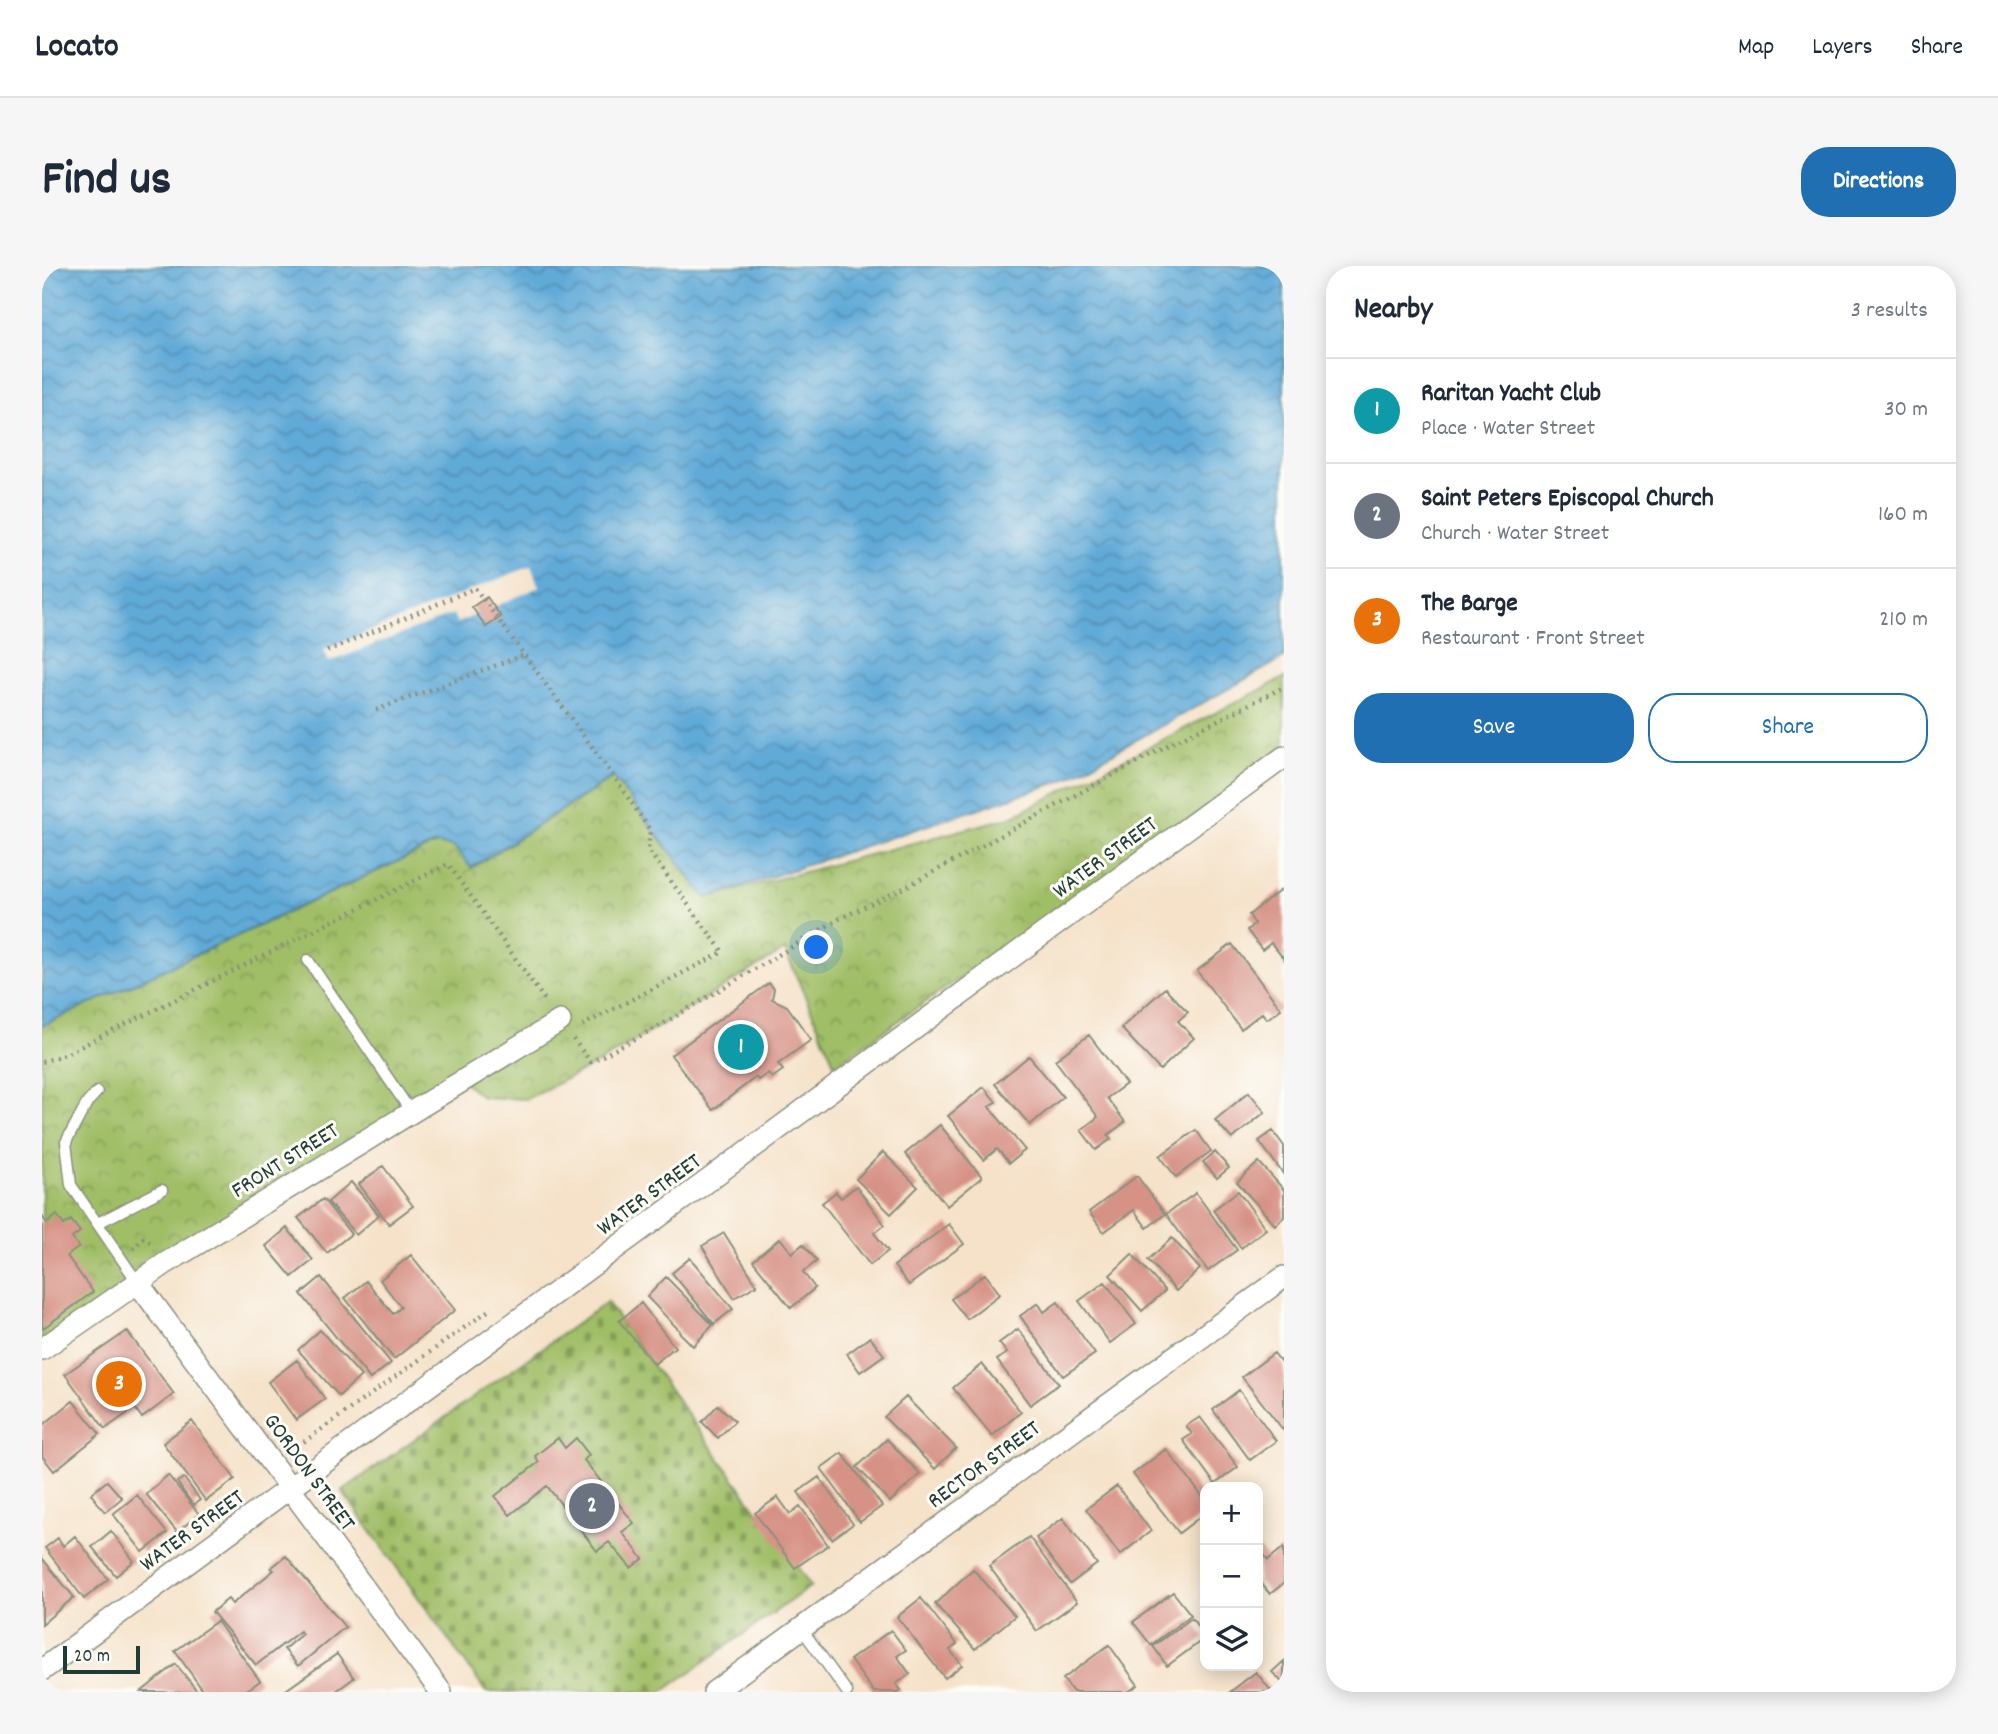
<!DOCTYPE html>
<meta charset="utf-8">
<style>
body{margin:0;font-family:Dekko,sans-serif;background:#f6f6f7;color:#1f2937}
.controls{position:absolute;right:21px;bottom:21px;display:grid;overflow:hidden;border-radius:14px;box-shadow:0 4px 18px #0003}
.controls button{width:63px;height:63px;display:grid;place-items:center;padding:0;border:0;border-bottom:2px solid #e0e1e3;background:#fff;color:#1f2937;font:35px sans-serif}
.scale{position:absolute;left:21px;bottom:18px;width:77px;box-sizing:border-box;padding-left:7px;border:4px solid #1f3d34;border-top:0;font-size:19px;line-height:24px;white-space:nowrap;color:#1f3d34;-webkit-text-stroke:5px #fdfcf7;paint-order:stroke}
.you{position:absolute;left:775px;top:682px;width:24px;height:24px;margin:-18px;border:5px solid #fff;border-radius:50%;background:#1a73e8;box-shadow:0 0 0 10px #1a73e833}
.badge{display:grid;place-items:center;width:46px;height:46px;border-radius:50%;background:#1f6fb2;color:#fff;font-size:23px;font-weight:700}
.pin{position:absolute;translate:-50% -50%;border:4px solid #fff;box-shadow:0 2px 7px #0006}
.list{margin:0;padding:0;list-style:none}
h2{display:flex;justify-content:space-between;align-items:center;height:91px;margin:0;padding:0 28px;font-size:30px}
h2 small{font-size:23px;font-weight:400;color:#747a83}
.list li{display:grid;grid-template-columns:46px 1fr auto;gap:21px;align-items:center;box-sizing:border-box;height:105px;padding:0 28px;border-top:2px solid #e0e1e3}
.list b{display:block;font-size:26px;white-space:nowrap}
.list p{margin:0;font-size:23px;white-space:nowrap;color:#747a83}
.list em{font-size:23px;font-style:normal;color:#747a83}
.actions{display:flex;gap:14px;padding:21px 28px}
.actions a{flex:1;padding:16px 0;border:2px solid #1f6fb2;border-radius:28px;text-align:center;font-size:24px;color:#1f6fb2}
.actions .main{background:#1f6fb2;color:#fff}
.icon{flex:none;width:38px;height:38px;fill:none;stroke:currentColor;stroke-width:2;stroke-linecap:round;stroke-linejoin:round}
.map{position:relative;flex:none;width:1242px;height:1426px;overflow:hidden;border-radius:28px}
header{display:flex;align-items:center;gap:42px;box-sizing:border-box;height:98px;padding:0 35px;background:#fff;border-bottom:2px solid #e0e1e3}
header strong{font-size:33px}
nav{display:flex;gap:38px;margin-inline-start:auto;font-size:24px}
.intro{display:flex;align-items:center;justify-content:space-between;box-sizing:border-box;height:168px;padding:0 42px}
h1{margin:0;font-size:49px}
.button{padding:18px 32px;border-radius:28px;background:#1f6fb2;color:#fff;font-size:24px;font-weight:700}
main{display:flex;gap:42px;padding:0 42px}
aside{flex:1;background:#fff;border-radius:28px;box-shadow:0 4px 18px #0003}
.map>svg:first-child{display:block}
</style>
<header>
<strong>Locato</strong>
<nav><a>Map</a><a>Layers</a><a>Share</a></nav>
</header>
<div class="intro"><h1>Find us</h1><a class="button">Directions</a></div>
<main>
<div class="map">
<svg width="1242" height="1426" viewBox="0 0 1242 1426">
<defs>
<pattern id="cemetery-stones" width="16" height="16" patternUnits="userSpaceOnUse" patternTransform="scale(1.75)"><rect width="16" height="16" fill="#a0be66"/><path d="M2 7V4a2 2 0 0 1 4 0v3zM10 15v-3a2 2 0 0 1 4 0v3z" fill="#829c55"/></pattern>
<pattern id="park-crowns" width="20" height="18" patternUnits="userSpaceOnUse" patternTransform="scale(1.75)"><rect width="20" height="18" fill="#a0be66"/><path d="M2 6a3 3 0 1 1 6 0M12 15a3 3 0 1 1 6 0" fill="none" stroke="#829c55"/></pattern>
<pattern id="water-waves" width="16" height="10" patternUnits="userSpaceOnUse" patternTransform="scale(1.75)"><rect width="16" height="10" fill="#61aad8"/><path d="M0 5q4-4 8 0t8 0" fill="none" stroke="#4f8cb0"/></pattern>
</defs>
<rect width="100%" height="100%" fill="#fdfcf7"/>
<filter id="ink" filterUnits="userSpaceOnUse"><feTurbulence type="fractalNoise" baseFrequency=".0143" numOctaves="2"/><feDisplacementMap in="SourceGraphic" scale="14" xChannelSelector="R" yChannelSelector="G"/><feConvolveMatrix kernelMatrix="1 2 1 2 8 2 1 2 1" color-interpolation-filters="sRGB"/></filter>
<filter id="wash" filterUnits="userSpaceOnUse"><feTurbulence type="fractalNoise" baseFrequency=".00686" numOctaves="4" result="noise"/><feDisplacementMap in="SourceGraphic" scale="28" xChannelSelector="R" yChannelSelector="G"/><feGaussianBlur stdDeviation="1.57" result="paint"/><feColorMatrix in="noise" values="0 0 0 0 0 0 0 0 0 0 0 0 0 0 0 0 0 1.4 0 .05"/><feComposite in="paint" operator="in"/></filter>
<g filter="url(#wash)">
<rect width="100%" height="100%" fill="#f5e2c9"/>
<path fill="url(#cemetery-stones)" stroke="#607e4d" stroke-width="2" d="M565,1036L769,1320L620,1426H444L300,1225Z"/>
<path fill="url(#park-crowns)" stroke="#607e4d" stroke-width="2" d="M1242,412V487L793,799L743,684L556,797L484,833L440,831L421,815L0,1074V760L394,578L411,580L430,602L572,511L664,632L969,551Z"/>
<path fill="url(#water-waves)" stroke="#407486" stroke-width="2" d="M0,0H1242V392L1020,515L664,632L571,511L429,602L412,581L393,578L0,760Z"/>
<path fill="#f5e2c9" d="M489,300L497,321L415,357L411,348L287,396L282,384Z"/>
<g id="blocks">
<path fill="#d79286" d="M445,331L459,351L444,361L430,341Z
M1240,623L1242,626V693L1229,677L1220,684L1205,664L1213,658L1207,649Z
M1190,678L1239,743L1225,753L1220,747L1199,763L1155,705Z
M727,717L732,723L730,733L745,740L769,774L736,798L741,804L730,812L726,807L716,814L714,811L671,844L629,789Z
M1123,722L1146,746L1136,755L1152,772L1118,804L1079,762Z
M1047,769L1084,818L1065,832L1083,856L1066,869L1069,873L1054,884L1039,864L1056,851L1013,794Z
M987,790L1021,831L988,859L953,818Z
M942,821L954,836L947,841L983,884L967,897L955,883L942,894L906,850Z
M1207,826L1223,846L1190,873L1173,854Z
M898,859L940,911L905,940L863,888Z
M1154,864L1169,885L1134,911L1118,890Z
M1231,865L1242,880V909L1217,875Z
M841,886L876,921L849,948L814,913Z
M1173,886L1187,902L1175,912L1161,896Z
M1217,896L1242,924V951L1233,959L1195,916Z
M341,900L371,940L347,958L317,918Z
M1095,910L1123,948L1105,962L1092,944L1062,966L1047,946Z
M309,916L337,949L314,969L286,936Z
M814,920L843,959L832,967L846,985L828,999L780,937L794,926L799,932Z
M1196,925L1224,963L1199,982L1171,944Z
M1154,927L1195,984L1166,1005L1124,948Z
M281,933L309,968L285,987L256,952Z
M15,949L22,959L29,954L38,966L30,972L37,981L25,990L51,1026L0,1063V950L5,957Z
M907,958L922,978L867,1019L852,1000Z
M245,962L271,994L250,1011L224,980Z
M682,967L715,1019L692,1032L660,980Z
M738,972L750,987L761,978L775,995L761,1006L773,1022L749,1042L711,995Z
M1130,972L1158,1003L1134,1025L1106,994Z
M1090,988L1123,1025L1100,1045L1068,1009Z
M369,989L413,1044L352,1093L303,1032L324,1015L351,1048L359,1041L338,1014Z
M648,992L691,1043L672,1058L630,1007Z
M943,1008L958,1028L925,1053L909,1033Z
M279,1011L349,1097L328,1113L259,1028Z
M624,1011L671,1059L651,1080L637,1066L638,1065L605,1031Z
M1063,1016L1094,1058L1068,1077L1037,1035Z
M1016,1036L1053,1088L1021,1110L978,1050L996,1037L1002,1046Z
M599,1037L633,1081L612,1098L577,1055Z
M976,1063L1017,1118L988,1139L955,1094L965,1087L957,1077Z
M278,1064L319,1110L297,1130L256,1084Z
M85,1065L132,1128L100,1152L93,1142L63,1163L23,1108Z
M828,1071L842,1089L818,1106L805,1088Z
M1232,1087L1242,1100V1165L1200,1111Z
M255,1094L283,1133L254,1154L226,1116Z
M940,1098L979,1146L950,1170L911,1122Z
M1197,1124L1234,1175L1208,1194L1171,1144Z
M864,1131L914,1182L893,1203L842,1151Z
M31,1135L58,1168L12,1205L0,1190V1160Z
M676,1139L693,1155L676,1172L660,1156Z
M1158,1151L1196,1201L1173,1218L1141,1174L1150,1168L1144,1160Z
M150,1155L193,1213L164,1235L121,1177Z
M516,1172L523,1182L534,1172L547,1189L542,1194L592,1257L580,1266L601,1293L589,1302L567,1276L555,1285L505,1220L468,1249L453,1230L497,1196L493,1190Z
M845,1173L878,1208L848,1236L815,1201Z
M1124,1183L1163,1234V1247L1137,1267L1091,1208Z
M800,1187L840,1240L818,1256L779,1202Z
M126,1209L157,1248L135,1266L104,1228Z
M777,1211L811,1258L790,1273L756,1226Z
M142,1212L158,1234L151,1239L135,1216Z
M65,1215L80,1232L63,1246L49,1228Z
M1075,1220L1109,1265L1078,1289L1044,1243Z
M95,1229L125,1267L101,1286L71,1248Z
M736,1231L748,1248L758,1240L786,1279L753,1302L713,1247Z
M1021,1252L1055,1298L1028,1318L994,1272Z
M69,1265L92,1295L74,1310L50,1281Z
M33,1270L66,1313L42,1333L3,1282L16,1272L21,1280Z
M987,1271L1035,1336L995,1365L947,1300Z
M1216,1281L1226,1294L1242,1281V1317L1228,1328L1218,1316L1216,1318Z
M244,1290L303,1361L256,1400L242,1383L260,1368L258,1365L214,1399L170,1346L186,1333L190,1338L232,1304L229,1302Z
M0,1292L32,1331L0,1358Z
M931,1303L973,1350L933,1383L893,1338Z
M1131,1326L1149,1349L1109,1379L1091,1356Z
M879,1332L915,1378L908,1384L920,1399L903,1412L855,1351Z
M1150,1352L1163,1372L1125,1400L1111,1380Z
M175,1355L218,1415L202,1426H162L133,1385Z
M849,1364L864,1384L855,1390L868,1408L854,1418L859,1424L856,1426H832L808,1394Z
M1067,1379L1096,1419L1086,1426H1031L1021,1413Z
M295,1388L312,1412L293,1426H246L244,1424Z
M1242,1395V1418L1230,1406Z
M134,1398L156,1426H99Z
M1214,1406L1230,1426H1188Z"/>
</g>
</g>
<g filter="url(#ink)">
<use href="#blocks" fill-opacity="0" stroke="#8a907e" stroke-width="2"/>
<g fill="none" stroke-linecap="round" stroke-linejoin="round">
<g stroke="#8a907e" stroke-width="13">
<path id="service" d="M266,694L369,846
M55,826L45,837L24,876L29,919L96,1017
M56,957L120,924
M759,1362L805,1426"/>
</g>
<g stroke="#8a907e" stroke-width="24">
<path id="minor" d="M96,1017L399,1426
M0,1083L124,997L518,755
M0,1404C416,1102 827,794 1242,491
M672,1426L1242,1011"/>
</g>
<path stroke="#8a907e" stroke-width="4.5" stroke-dasharray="2 5" stroke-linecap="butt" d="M285,385L433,322L572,511L608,564L606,584L681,686L539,760
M334,444L482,389
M531,773L549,796L617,760L797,653L860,623L1132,476L1242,421
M0,796L26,787L406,598L505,737
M91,983L101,972L112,978
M256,1180L450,1042"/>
<use href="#service" stroke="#fff" stroke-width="10"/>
<use href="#minor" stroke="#fff" stroke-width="21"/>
</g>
</g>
<g text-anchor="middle" stroke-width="6" stroke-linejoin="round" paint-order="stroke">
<g font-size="23" fill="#1f3d34" stroke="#fdfcf7">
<text transform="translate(1062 590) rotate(-36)" y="8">WATER STREET</text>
<text transform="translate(242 893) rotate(-32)" y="8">FRONT STREET</text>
<text transform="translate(606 927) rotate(-36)" y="8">WATER STREET</text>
<text transform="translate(941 1197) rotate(-36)" y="8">RECTOR STREET</text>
<text transform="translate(269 1205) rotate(54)" y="8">GORDON STREET</text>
<text transform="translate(149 1263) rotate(-36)" y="8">WATER STREET</text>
</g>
</g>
</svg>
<div class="controls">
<button>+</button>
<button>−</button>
<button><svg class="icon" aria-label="layers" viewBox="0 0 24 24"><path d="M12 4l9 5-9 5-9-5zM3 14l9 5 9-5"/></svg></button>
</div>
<div class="scale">20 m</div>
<div class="you"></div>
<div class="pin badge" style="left:699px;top:781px;background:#0f9aa8">1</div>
<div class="pin badge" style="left:550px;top:1240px;background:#6b7280">2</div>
<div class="pin badge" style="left:77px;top:1118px;background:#e8710a">3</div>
</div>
<aside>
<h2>Nearby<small>3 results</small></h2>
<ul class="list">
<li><span class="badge" style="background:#0f9aa8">1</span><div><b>Raritan Yacht Club</b><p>Place · Water Street</p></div><em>30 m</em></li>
<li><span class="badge" style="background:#6b7280">2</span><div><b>Saint Peters Episcopal Church</b><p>Church · Water Street</p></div><em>160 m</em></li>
<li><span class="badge" style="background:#e8710a">3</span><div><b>The Barge</b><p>Restaurant · Front Street</p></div><em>210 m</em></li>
</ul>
<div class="actions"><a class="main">Save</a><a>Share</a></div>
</aside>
</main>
